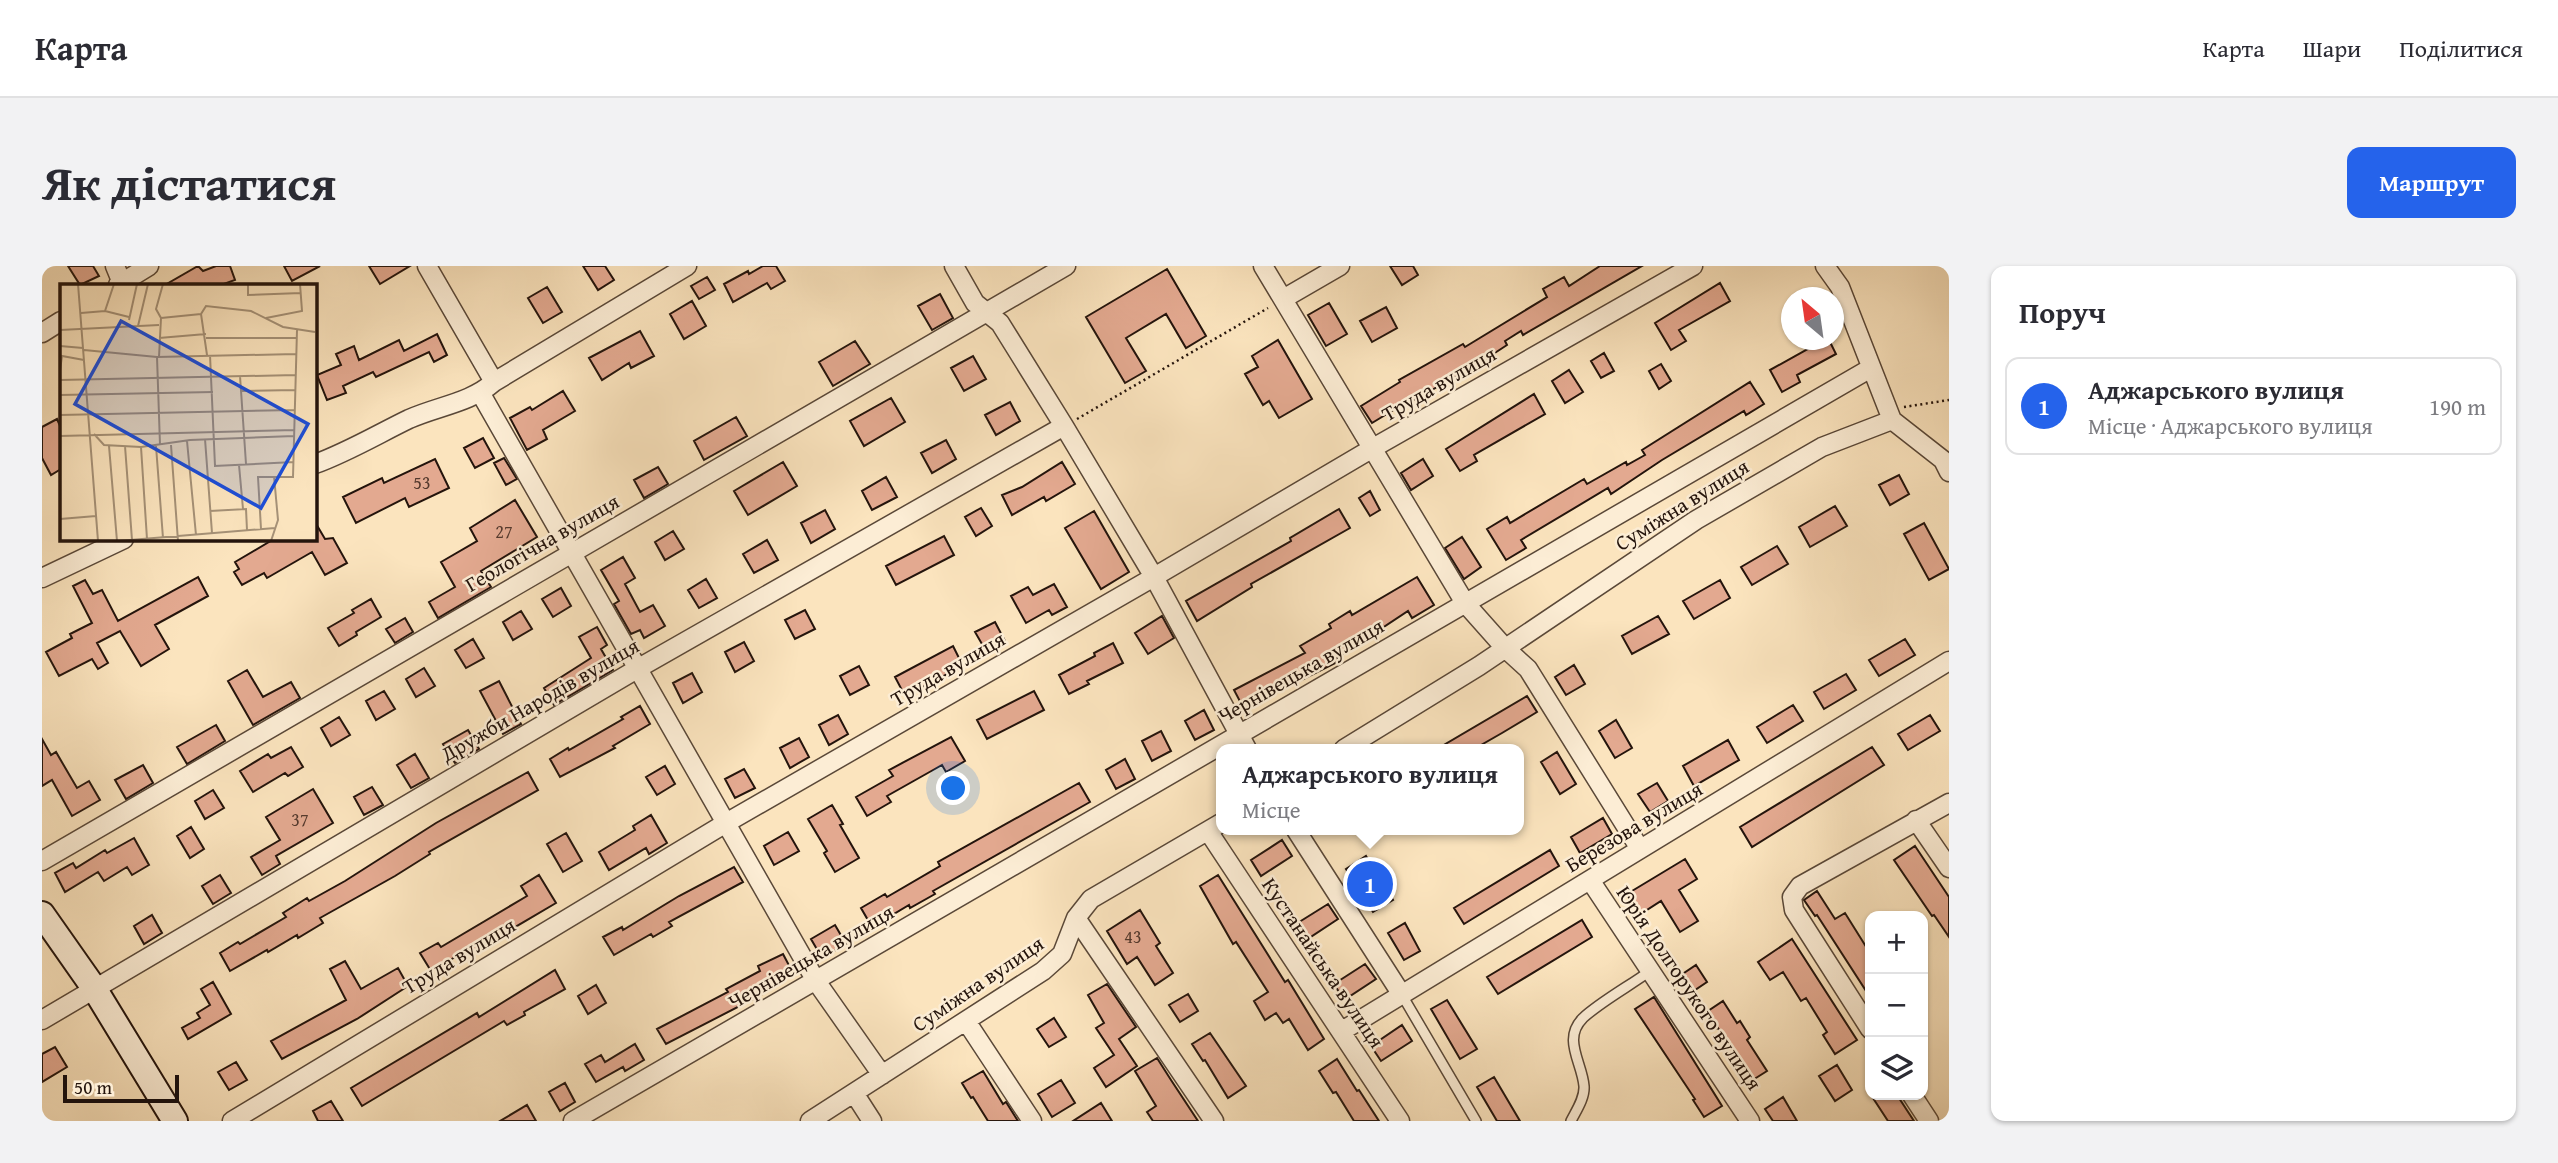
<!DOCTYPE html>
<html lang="uk">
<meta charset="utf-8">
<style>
body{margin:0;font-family:"Gentium Book Plus",serif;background:#f2f2f3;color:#2b2b33}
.controls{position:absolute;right:21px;bottom:21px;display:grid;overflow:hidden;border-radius:14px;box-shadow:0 2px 5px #0004}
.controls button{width:63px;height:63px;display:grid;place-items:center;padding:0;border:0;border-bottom:2px solid #e1e1e2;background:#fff;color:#2b2b33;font:35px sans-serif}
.compass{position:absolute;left:1739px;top:21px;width:63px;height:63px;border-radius:50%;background:#fff;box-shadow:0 2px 5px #0004;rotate:331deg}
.scale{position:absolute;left:21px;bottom:18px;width:116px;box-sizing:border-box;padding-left:7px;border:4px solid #24140c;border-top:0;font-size:19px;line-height:24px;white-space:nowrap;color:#24140c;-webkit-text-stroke:5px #fcedd5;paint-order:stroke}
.you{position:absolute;left:912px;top:523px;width:24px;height:24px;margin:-18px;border:5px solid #fff;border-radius:50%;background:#1a73e8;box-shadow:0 0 0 10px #1a73e833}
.badge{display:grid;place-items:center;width:46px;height:46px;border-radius:50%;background:#2563eb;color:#fff;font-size:23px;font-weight:700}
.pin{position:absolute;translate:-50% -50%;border:4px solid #fff;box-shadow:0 2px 7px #0006}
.popup{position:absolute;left:1174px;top:478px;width:308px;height:91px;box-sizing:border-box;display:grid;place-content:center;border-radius:14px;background:#fff;filter:drop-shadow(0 2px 5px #0005);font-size:23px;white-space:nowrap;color:#7c7c81}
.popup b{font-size:26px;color:#2b2b33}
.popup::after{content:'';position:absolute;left:50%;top:100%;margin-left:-14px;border:14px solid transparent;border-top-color:#fff}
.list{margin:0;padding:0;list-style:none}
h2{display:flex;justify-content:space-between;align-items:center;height:91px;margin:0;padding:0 28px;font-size:30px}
h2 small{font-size:23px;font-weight:400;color:#7c7c81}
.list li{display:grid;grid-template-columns:46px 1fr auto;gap:21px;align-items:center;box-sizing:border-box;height:98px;margin:0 14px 14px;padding:0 14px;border:2px solid #e1e1e2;border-radius:14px}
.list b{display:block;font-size:26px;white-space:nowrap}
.list p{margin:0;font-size:23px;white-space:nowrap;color:#7c7c81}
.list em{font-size:23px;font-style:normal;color:#7c7c81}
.icon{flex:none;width:38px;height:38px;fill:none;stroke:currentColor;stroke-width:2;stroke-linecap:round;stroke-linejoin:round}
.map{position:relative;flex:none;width:1907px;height:855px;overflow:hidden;border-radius:14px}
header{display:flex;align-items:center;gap:42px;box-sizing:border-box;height:98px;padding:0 35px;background:#fff;border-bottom:2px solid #e1e1e2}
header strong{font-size:33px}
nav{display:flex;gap:38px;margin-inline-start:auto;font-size:24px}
.intro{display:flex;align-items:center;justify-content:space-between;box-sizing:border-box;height:168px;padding:0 42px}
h1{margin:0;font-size:49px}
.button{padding:18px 32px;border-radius:14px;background:#2563eb;color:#fff;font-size:24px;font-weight:700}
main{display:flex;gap:42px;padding:0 42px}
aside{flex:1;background:#fff;border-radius:14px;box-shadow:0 2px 5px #0004}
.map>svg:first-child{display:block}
</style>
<header>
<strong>Карта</strong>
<nav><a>Карта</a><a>Шари</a><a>Поділитися</a></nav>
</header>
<div class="intro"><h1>Як дістатися</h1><a class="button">Маршрут</a></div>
<main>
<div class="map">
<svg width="1907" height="855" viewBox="0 0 1907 855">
<rect width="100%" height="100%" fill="#fbe4be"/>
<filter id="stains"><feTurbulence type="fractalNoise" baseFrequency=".00286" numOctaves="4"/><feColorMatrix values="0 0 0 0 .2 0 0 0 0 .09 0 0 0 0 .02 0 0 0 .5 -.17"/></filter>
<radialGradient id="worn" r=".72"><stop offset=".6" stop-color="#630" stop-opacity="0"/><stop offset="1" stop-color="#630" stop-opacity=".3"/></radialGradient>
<path fill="#e3a990" stroke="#24140c" stroke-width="2" d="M26,0H51L57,10L38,19Z
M156,0L161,5L174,0H188L193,14L179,19H123Z
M242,0H278L250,15Z
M327,0H368L338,18Z
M541,0H563L572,14L556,24Z
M721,0H734L743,15L729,23L725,17L691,36L682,18L706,5L707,8Z
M1348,0H1371L1376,9L1360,19Z
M1558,0H1600L1481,69L1479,65L1463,75L1465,79L1433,100L1368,136V134L1330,157L1319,140L1358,116L1357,114L1421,78L1423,81L1505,31L1501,23L1522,11L1527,20Z
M1125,3L1164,70L1144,82L1124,48L1084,72L1104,105L1083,117L1044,51Z
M665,11L673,24L657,33L649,20Z
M1678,17L1688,35L1637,64L1644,75L1629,84L1613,57Z
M505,21L520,46L501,57L486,32Z
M898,28L911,52L890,64L876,40Z
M650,35L664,60L642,73L628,48Z
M1287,37L1305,68L1284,80L1266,49Z
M1344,41L1355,62L1330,76L1318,55Z
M598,65L612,90L589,102L587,97L560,114L547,92Z
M395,68L405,89L392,96L387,86L334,111L331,106L301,120L304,127L285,134L275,109L299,99L294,88L312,80L317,94L357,74L362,85Z
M1236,74L1270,133L1237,152L1227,135L1221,139L1203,108L1216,101L1210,90Z
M1760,74H1787L1794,88L1755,109L1758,116L1740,126L1728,104L1766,83Z
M813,75L828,98L791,120L777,96Z
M1562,87L1572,105L1559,112L1549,95Z
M931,90L944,113L922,125L909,102Z
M1619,98L1629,115L1617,123L1607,105Z
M1527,104L1541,126L1523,137L1510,115Z
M1708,116L1722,138L1704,149L1702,145L1620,194L1569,228L1566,222L1479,274L1484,282L1464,294L1445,263L1465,251L1468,257L1542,213L1545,218L1584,196L1585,199L1603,189L1600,184Z
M521,125L533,145L501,164L505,173L485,184L468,152L488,141L490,144Z
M1492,128L1503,148L1432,189L1435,195L1418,205L1404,183Z
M849,132L863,156L822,180L808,155Z
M968,136L978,155L954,169L943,149Z
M694,151L705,170L662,194L652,175Z
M15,153L19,162V203L9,209L0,192V161Z
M441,172L452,192L433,202L422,182Z
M904,174L914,193L890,207L879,187Z
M462,192L475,213L464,219L452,197Z
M393,193L407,222L367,241L363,232L314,257L301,231L340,212L342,217Z
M1381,193L1391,210L1369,224L1359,207Z
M741,196L755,220L706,249L692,225Z
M1020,196L1033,218L1004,235L1002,231L970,249L960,229L980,221Z
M616,201L626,218L602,232L592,214Z
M1857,209L1867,228L1848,239L1837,219Z
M844,211L855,231L830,244L820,225Z
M1328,225L1338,244L1328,250L1317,232Z
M473,234L495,271L439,305L449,321L396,352L387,336L413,321L399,296L435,275L428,262Z
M1793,240L1805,260L1768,281L1757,261Z
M939,242L950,260L934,270L923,251Z
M1297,243L1308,262L1209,318L1210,321L1155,355L1144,335L1249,275L1248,272Z
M783,244L793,263L769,277L759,257Z
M1052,245L1087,306L1059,323L1023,262Z
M273,256L283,273L291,272L305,297L283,309L270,286L225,312L222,307L200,319L192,306L197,303L193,296L232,273H273Z
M1882,257L1907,303L1887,314L1862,268Z
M631,265L642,283L623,294L613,276Z
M902,270L912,289L854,319L844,300Z
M1420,271L1439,301L1422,313L1403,282Z
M725,274L736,294L712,307L701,288Z
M1735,280L1746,298L1710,319L1699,301Z
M581,291L593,312L583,318L598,346L611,339L623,360L602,372L598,364L589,368L572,338L577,335L559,304Z
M156,311L166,330L113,359L127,383L99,400L78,365L55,377L66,397L56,403L50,393L17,410L4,386L30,372L28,368L50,357L31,320L43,314L51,328L60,324L76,355Z
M1375,311L1392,339L1370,352L1366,345L1295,392L1297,395L1202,443L1192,424L1263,387L1258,380L1289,362L1287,358L1308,345L1310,349Z
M664,313L675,332L657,342L646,324Z
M1678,314L1688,332L1652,353L1641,335Z
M1012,318L1025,341L1010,349L1007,344L984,357L969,330L986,321L991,329Z
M519,322L529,340L511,351L500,333Z
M329,333L339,351L314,366L315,369L297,380L286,362L312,347L310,344Z
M763,344L773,363L753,373L743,354Z
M479,345L490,363L471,374L461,356Z
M1120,350L1132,372L1106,388L1093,367Z
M1616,350L1627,368L1590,388L1580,370Z
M363,352L371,366L353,377L344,363Z
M953,356L963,375L944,385L933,366Z
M555,361L565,379L559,383L571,404L512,439L502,422L549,392L537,371Z
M431,373L442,392L424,402L413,384Z
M1863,373L1873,389L1837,410L1827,394Z
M702,376L712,395L693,406L683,386Z
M1071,377L1081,397L1045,415L1047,418L1027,428L1017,409L1053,390L1052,387Z
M911,380L921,400L863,430L853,411Z
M1532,399L1543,418L1524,429L1513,411Z
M817,400L827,419L808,429L798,410Z
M382,402L393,420L374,431L364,413Z
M205,404L221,431L249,416L258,432L211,459L186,415Z
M650,407L660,426L641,437L631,417Z
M1804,408L1814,424L1782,443L1772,426Z
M457,415L479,458L461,468L438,425Z
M342,425L353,443L334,454L324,435Z
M992,425L1002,444L945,473L935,454Z
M1485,430L1495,446L1460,467L1432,483H1395Z
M1751,439L1761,455L1725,477L1715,461Z
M598,440L608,458L571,480L573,482L518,511L508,493L526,482L527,484L581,453L579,451Z
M1162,444L1172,464L1153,474L1143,455Z
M796,449L806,468L787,479L777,459Z
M1888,449L1898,465L1866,484L1856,468Z
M297,451L308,469L289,480L279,462Z
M1574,454L1590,482L1573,492L1557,465Z
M174,459L183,475L145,498L135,481Z
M426,464L437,483L413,497L401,478Z
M1119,465L1129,485L1110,495L1100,475Z
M909,471L923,495L904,506L900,499L845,530L849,536L825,550L814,531L851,510L847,504Z
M757,472L767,491L748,502L738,482Z
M0,473L9,489L14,486L35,522L47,515L58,534L30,550L10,514L0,520Z
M1686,474L1697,494L1652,520L1641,500Z
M249,481L261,501L246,510L243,507L211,526L198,505L226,488L229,492Z
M1830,481L1842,499L1710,581L1698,561Z
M1515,486L1534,518L1518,528L1499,496Z
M373,488L387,512L369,522L355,499Z
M1083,493L1093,513L1074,523L1064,504Z
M101,499L111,517L84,533L73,514Z
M623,500L633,518L615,529L604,511Z
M702,503L713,522L693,532L683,513Z
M486,506L496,524L387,586L388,588L353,610L278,652L281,657L256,672L255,669L226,686L225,684L188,705L178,687L196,676L198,678L244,651L241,647L265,632L267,635L303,615L394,557Z
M1037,517L1048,536L891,625L893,628L868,642L867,639L830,661L819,642L843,628L845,631L898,600L896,596Z
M1615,517L1626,535L1608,546L1596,528Z
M330,521L341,539L322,549L312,531Z
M271,523L291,557L234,590L238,598L220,609L209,591L238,574L224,551Z
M171,524L182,542L163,553L153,535Z
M790,539L801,558L798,559L817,592L793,606L782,587L785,585L766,553Z
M609,549L625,577L607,588L604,582L567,604L557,586L593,564L591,560Z
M1561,552L1570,568L1538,587L1529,571Z
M149,561L162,583L148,592L135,570Z
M746,566L757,585L732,599L722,580Z
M524,567L540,595L521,606L505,578Z
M92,572L107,599L90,609L85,601L62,615L56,606L23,626L13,607L31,597L34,602L63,584L65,587Z
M1240,574L1250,590L1219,610L1209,594Z
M1873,580L1907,631V671L1892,649L1890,650L1852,594Z
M1508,584L1517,600L1422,658L1412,642Z
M1324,590L1351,634L1331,646L1304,603Z
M1643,593L1655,613L1637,624L1656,655L1638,666L1619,635L1597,649L1585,628Z
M692,601L701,616L627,656L630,660L611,671L609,668L572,689L561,671L580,661L581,664L637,630Z
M178,609L189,627L171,638L160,620Z
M497,609L514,637L424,690L422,686L389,705L378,687L396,677L399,681L485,630L479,620Z
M1176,609L1243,716L1246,714L1282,773L1266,784L1247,753L1241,757L1234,747L1223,754L1212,735L1226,726L1194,676L1191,678L1158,620Z
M1775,625L1793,653L1803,647L1828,687V731L1775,649L1773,650L1762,634Z
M1286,638L1296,653L1264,674L1254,658Z
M1098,644L1118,677L1114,680L1131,707L1113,719L1095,691L1085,698L1065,665Z
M110,649L120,667L102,678L92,660Z
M1540,654L1550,671L1456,728L1445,711Z
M1363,657L1378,685L1362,694L1346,667Z
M793,659L804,678L780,692L769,673Z
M1750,673L1815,774L1793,788L1781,769L1785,766L1764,732L1759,735L1741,706L1728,714L1716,696Z
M741,688L751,707L717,724L719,729L624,778L615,763L686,726L684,723L718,705L716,700Z
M303,695L319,723L356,702L366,720L315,753L240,793L229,775L304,734L288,703Z
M1323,698L1334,713L1302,734L1292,718Z
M1654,699L1665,716L1647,728L1636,711Z
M513,704L523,723L482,746L483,749L465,759L462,755L320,840L309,822L435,747L437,751Z
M171,716L189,748L146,773L140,762L158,752L155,747L168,739L159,723Z
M1065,718L1094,761L1077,773L1095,800L1064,821L1052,802L1072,789L1054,762L1062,757L1046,729Z
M554,719L564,737L546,748L536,730Z
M1146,728L1156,745L1138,756L1127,739Z
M1612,731L1680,840L1662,851L1651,834L1653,833L1593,743Z
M1405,734L1435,783L1418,793L1389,743Z
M1681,735L1695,757L1698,755L1708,771L1705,774L1725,805L1706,817L1695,800L1699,797L1676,762L1674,763L1663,747Z
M1012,752L1024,771L1007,781L995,763Z
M1360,759L1370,775L1339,795L1329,780Z
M1168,767L1204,820L1186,832L1163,794L1161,795L1150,778Z
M593,778L602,794L583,805L581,801L554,816L543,798L559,789L563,796Z
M13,781L25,801L0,816V788Z
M1115,792L1129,814L1156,855H1111L1105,846L1114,840L1093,805Z
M1295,793L1315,825L1317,824L1337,855H1312L1294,826L1291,827L1277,805Z
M194,796L205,814L187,824L176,806Z
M1795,799L1810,824L1793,835L1777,810Z
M941,805L961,838L964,836L976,855H946L931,831L929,832L920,817Z
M1452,811L1478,855H1455L1435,821Z
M1019,814L1033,837L1010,851L996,828Z
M523,817L533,836L518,845L507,826Z
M1829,829H1855L1872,855H1846Z
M1741,831L1755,855H1731L1723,843Z
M289,835L301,855H276L271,845Z
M1059,837L1070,855H1031Z
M485,839L494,855H458Z"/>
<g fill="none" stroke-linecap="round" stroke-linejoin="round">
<g stroke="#5a4838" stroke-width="12">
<path id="service" d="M1360,729L1434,855
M1529,855C1534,845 1543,832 1542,820C1540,796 1520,773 1541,752C1558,736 1589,719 1608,705"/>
</g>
<g stroke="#5a4838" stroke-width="21">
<path id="minor" d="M73,0L80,17
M385,0L452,116
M912,0L933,37L958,57L1022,160L1112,311L1205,483
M1221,0L1423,337L1463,382L1486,403L1598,583
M1783,0L1798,21L1850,154L1901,194L1907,206
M76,19L107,0
M1241,33L1298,0
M0,67L19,55
M439,128L774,715L840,809
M273,198C306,186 336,168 367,153C396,140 428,137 452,116L645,0
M0,312L82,273
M1302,483L1437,400L1654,254L1780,181L1850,154
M1874,554L1907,602
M1254,564L1360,729
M1166,565L1358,855
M0,595L1024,0
M1548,614L1708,855
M1034,652L1172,855
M0,754L595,403L1022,160
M924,755L990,855
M1828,763L1752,644L1750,631L1758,620L1907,537
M1300,765L1907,395
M812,827L830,855
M1870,829L1887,855
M190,855L684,557L1112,311L1331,182L1651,0
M531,855L1829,102
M768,855L1001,705L1020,688L1034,652L1049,633L1179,557"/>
</g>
<g stroke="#24140c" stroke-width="28">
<path id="secondary" d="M0,648L52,722L133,855"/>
</g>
<path stroke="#24140c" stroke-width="2.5" stroke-dasharray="2 3.5" stroke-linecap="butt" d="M1862,141L1907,134
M1035,153L1226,42"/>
<use href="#service" stroke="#fcedd5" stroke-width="9"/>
<use href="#minor" stroke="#fcedd5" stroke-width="18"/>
<use href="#secondary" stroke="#fcedd5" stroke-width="24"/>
</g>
<g text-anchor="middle" stroke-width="5" stroke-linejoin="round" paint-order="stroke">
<g font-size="18" fill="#54392d">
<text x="380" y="223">53</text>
<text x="462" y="272">27</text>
<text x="258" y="560">37</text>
<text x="1091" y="677">43</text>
</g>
<g font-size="21" fill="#24140c" stroke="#fcedd5">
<text transform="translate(1397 118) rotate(-30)" y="7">Труда вулиця</text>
<text transform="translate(1640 239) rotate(-32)" y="7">Суміжна вулиця</text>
<text transform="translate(500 277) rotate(-30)" y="7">Геологічна вулиця</text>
<text transform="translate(906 403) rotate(-30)" y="7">Труда вулиця</text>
<text transform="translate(1259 405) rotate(-30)" y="7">Чернівецька вулиця</text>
<text transform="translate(498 434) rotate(-30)" y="7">Дружби Народів вулиця</text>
<text transform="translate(1592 561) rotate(-31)" y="7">Березова вулиця</text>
<text transform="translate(417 690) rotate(-31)" y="7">Труда вулиця</text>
<text transform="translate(769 691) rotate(-30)" y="7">Чернівецька вулиця</text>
<text transform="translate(1281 697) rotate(56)" y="7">Кустанайська вулиця</text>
<text transform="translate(936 718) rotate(-34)" y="7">Суміжна вулиця</text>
<text transform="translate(1647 722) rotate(56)" y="7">Юрія Долгорукого вулиця</text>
</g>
</g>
<g transform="translate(18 18)">
<rect width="257" height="257" fill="#fbe4be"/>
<path fill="none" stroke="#a59177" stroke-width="2" d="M18,0L38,257M188,0V11L241,9M45,27L54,0M21,29L45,27L69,33M101,34L141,30M206,34L242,27L240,0M69,36L77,0M78,42L88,0M0,46L99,41M99,54L146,50M146,54H236M0,62L23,64M24,66L97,73L236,70M147,71L141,30L146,22L191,27L223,43L255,48M150,71L155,182M97,73L100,161M99,73L101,34L96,25L103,0M0,86L2,72L24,76M180,92L186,180M0,96L236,91M181,107L235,106M0,111L153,108M0,131L235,126M34,150L44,161L81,163L130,156L234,152M0,152L235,146M145,155L152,249M127,157L136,251M111,161L118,257M49,162L57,257M65,162L72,256M96,162L103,254M81,163L87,255M179,181L183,225M154,182L234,178M150,227L186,225L187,246M0,235L36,232M201,245L198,193H233L237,46M58,257L215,244M211,257L218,236L214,192"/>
<path fill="#1d4ed8" fill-opacity="0.15" stroke="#1d4ed8" stroke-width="3.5" d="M61,37L248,140L201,224L15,120Z"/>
<rect width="257" height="257" fill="none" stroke="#24140c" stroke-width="3.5"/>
</g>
<rect width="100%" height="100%" filter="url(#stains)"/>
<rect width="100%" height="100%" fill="url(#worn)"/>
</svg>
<div class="controls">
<button>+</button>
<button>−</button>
<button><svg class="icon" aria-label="layers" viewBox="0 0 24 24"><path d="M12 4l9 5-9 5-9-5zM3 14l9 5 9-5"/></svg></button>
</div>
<svg class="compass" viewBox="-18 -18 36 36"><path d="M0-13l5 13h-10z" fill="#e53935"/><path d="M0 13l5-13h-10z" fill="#7c7c81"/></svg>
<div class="scale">50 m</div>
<div class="you"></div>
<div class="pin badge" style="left:1328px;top:618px">1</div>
<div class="popup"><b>Аджарського вулиця</b>Місце</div>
</div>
<aside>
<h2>Поруч<small></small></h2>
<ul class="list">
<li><span class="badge">1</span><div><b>Аджарського вулиця</b><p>Місце · Аджарського вулиця</p></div><em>190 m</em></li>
</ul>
</aside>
</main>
